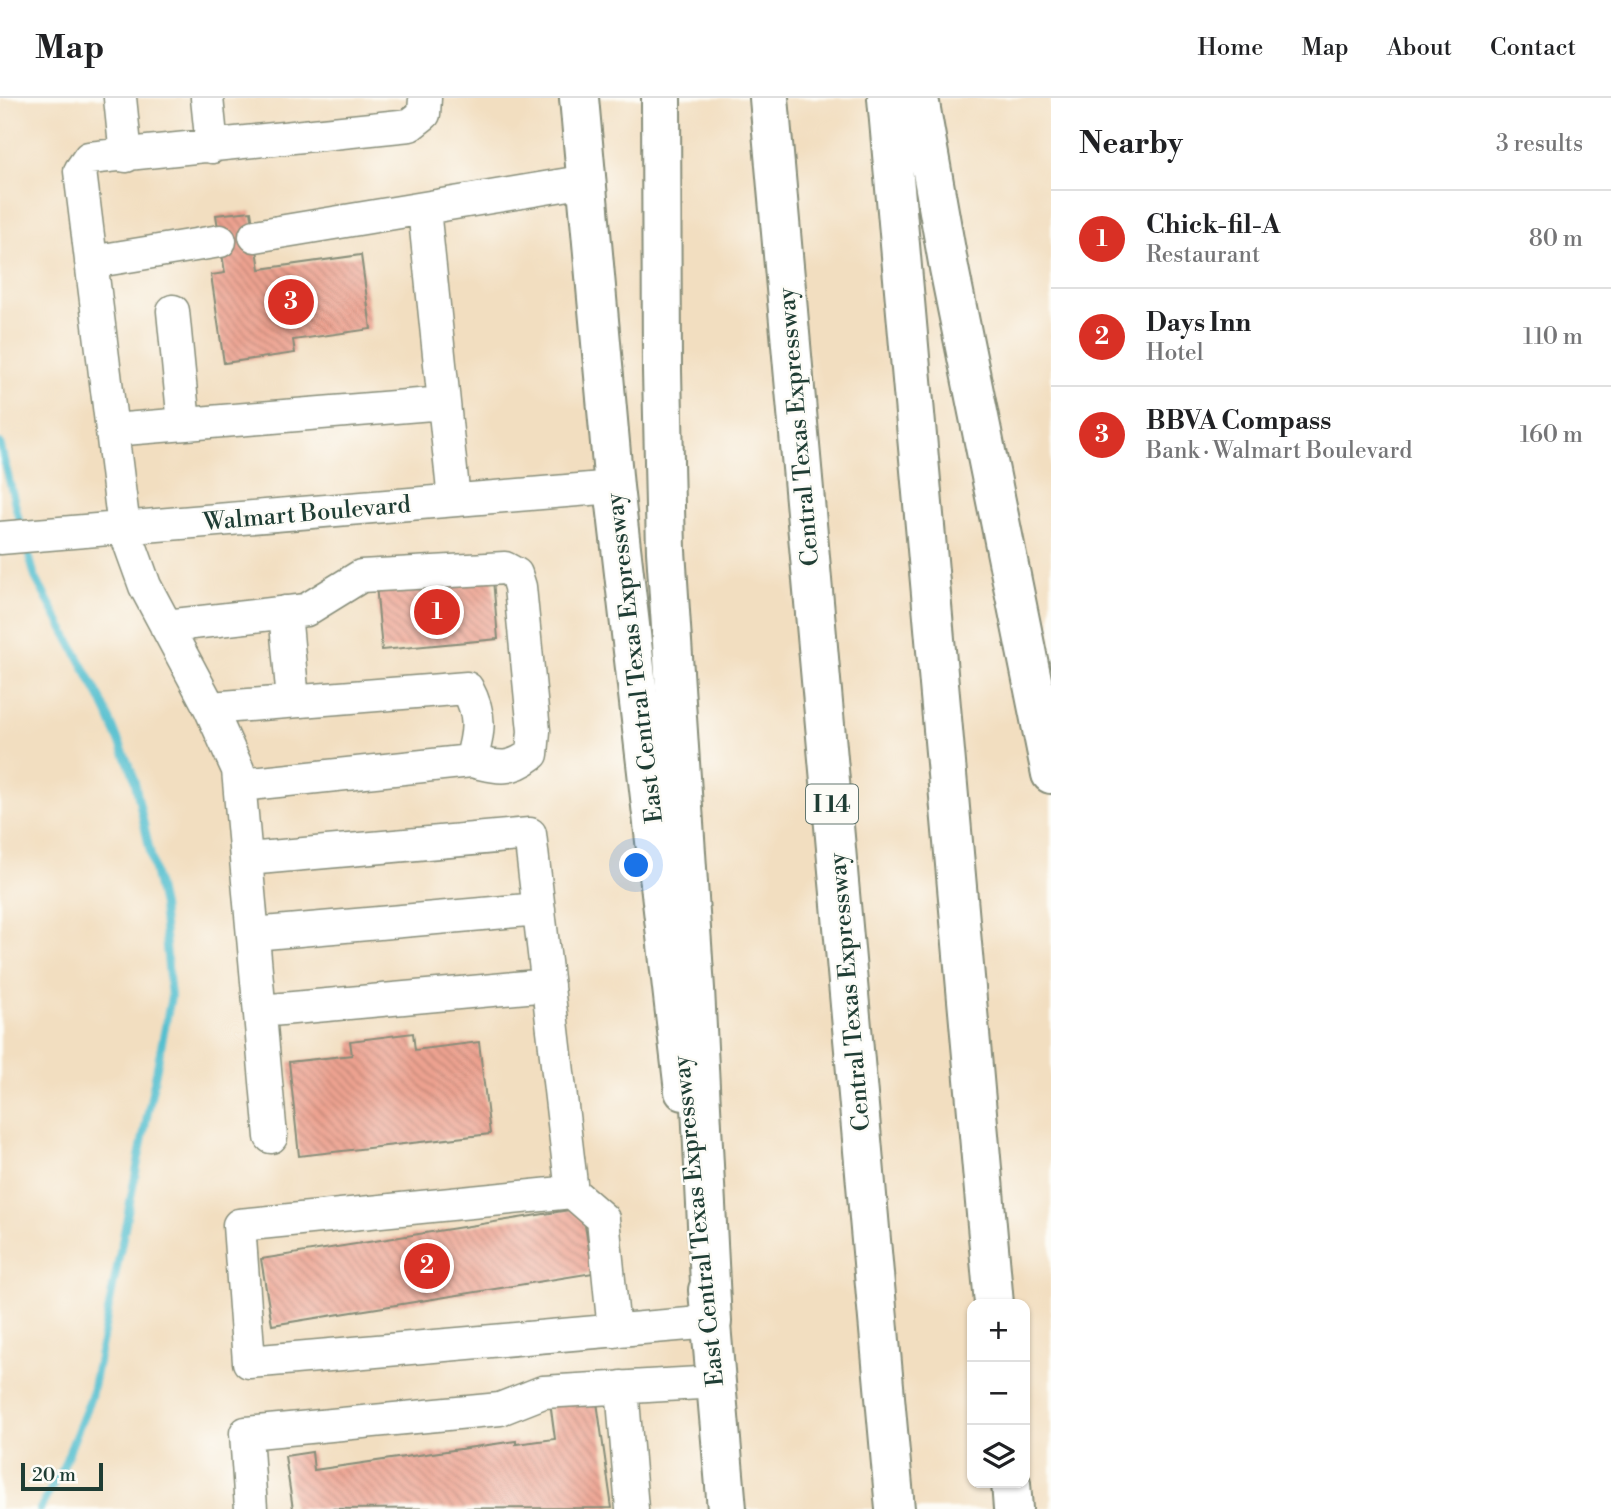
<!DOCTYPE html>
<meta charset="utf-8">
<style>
body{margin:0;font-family:"Libre Bodoni",serif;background:#f6f6f6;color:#202124}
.controls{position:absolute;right:21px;bottom:21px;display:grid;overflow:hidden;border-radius:14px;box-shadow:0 2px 5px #0004}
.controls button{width:63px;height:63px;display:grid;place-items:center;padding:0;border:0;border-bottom:2px solid #e0e0e0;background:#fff;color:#202124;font:35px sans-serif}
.scale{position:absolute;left:21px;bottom:18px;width:82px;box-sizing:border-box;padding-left:7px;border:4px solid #1f3d34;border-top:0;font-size:19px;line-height:24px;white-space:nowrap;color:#1f3d34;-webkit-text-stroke:5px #fdfcf7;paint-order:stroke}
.you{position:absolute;left:637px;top:768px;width:24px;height:24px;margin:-18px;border:5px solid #fff;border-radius:50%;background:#1a73e8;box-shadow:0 0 0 10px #1a73e833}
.badge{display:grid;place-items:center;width:46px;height:46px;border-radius:50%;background:#d93025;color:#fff;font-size:23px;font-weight:700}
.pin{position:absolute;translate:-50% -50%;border:4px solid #fff;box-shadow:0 2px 7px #0006}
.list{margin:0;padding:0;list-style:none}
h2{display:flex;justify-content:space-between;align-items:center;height:91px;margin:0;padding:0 28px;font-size:30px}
h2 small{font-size:23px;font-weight:400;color:#757577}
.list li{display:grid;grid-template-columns:46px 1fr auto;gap:21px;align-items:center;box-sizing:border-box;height:98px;padding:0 28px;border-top:2px solid #e0e0e0}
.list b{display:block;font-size:26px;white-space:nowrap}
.list p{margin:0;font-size:23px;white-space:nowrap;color:#757577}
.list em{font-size:23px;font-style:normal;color:#757577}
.icon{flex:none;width:38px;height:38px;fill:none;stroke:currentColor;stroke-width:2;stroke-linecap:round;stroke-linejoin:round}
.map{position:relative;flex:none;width:1051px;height:1411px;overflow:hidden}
header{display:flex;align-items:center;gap:42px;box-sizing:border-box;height:98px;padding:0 35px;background:#fff;border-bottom:2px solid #e0e0e0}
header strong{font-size:33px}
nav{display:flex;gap:38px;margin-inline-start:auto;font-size:24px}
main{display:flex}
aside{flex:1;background:#fff}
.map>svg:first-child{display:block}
</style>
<header>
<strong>Map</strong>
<nav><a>Home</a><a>Map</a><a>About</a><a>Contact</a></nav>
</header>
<main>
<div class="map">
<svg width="1051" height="1411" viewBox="0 0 1051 1411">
<defs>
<pattern id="building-back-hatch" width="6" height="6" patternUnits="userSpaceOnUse" patternTransform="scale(1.75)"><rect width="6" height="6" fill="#eda290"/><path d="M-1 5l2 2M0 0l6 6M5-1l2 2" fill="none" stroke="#bf8576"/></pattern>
</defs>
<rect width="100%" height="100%" fill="#fdfcf7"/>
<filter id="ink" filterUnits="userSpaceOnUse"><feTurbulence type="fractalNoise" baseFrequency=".0143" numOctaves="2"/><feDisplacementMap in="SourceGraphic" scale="14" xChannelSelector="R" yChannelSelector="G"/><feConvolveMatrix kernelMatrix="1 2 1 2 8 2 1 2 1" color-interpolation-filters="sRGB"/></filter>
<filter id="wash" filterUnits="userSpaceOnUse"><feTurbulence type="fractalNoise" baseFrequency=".00686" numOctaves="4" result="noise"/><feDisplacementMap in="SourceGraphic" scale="28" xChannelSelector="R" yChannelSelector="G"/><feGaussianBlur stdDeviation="1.57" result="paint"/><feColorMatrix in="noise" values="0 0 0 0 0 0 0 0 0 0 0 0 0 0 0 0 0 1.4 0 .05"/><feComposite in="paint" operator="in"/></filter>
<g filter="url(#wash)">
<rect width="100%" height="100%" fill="#f2dec0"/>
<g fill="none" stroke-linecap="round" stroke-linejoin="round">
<path stroke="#54bfcf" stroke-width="8" d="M0,345L21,430
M26,446L35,479L101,601L133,676L162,808L171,899L91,1299L63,1369L40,1411"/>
</g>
<g id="blocks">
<path fill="url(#building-back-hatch)" d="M251,113L260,171L361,157L371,231L293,242L295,255L224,265L211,177L225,175L216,117Z
M493,481L498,541L382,552L376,487Z
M413,935L415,952L479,944L490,1036L299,1058L289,964L352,957L350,943Z
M582,1110L593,1175L272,1227L261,1161Z
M596,1297L612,1410L293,1411L285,1358L312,1354L314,1372L516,1343V1346L555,1341L550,1304Z"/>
</g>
</g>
<g filter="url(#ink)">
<use href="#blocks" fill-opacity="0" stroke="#888e7a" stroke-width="2"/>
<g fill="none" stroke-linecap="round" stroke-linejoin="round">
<g stroke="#888e7a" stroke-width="35">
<path id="minor" d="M120,0L126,58
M207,0L212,49
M424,111L454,402
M255,138L587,83
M91,164L220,143
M173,213L184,326
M112,332L444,305
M0,440L614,389
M285,514L293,603
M166,528L306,512L361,478L505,470L516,476L520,489L534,633L532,656C509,674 497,669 471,663
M210,610L467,590C482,618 479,634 471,663L241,687
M247,761L530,736L572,1094
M253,836L539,811
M260,913L548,887
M271,1039L238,672L210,610L145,488L124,430L80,73L89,60L410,27L424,16L425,0
M614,1233L603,1121L572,1094L239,1127L249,1264L712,1224
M622,1289L632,1411
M251,1411L246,1335L500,1311L543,1294L717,1284"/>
</g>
<g stroke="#888e7a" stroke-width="42">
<path id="major" d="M579,0L614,389L684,993
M708,1192L727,1411"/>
</g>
<g stroke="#888e7a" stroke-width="42">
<path id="highway" d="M661,0L662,273L666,453L695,891L712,1224
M769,0L895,1411
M887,0L994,1206
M919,0L949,170L1051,676
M1011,1385L1013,1411"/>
</g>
<use href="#minor" stroke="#fff" stroke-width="32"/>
<use href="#major" stroke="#fff" stroke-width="38"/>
<use href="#highway" stroke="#fff" stroke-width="38"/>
</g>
</g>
<g text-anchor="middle" stroke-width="5" stroke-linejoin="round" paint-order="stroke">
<rect fill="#fdfcf7" stroke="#62766e" stroke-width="2" x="806" y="686.5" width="52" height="39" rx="5"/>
<g font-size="23" font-weight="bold" fill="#1f3d34">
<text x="832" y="714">I 14</text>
</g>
<g font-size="24" fill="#1f3d34" stroke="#fdfcf7">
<text transform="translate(798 329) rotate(-95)" y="8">Central Texas Expressway</text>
<text transform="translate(307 415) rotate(-5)" y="8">Walmart Boulevard</text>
<text transform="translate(634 560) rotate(-97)" y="8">East Central Texas Expressway</text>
<text transform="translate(849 894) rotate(-95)" y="8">Central Texas Expressway</text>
<text transform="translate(698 1123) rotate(-96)" y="8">East Central Texas Expressway</text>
</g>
</g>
</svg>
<div class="controls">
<button>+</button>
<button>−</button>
<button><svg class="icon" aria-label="layers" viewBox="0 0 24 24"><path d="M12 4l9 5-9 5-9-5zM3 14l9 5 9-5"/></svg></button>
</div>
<div class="scale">20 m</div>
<div class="you"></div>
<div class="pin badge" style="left:437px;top:514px">1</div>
<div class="pin badge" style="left:427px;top:1168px">2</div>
<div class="pin badge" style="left:291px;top:204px">3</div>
</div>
<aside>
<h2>Nearby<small>3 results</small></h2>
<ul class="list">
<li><span class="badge">1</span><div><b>Chick-fil-A</b><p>Restaurant</p></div><em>80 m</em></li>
<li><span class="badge">2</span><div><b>Days Inn</b><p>Hotel</p></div><em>110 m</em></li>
<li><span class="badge">3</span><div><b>BBVA Compass</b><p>Bank · Walmart Boulevard</p></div><em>160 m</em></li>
</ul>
</aside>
</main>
